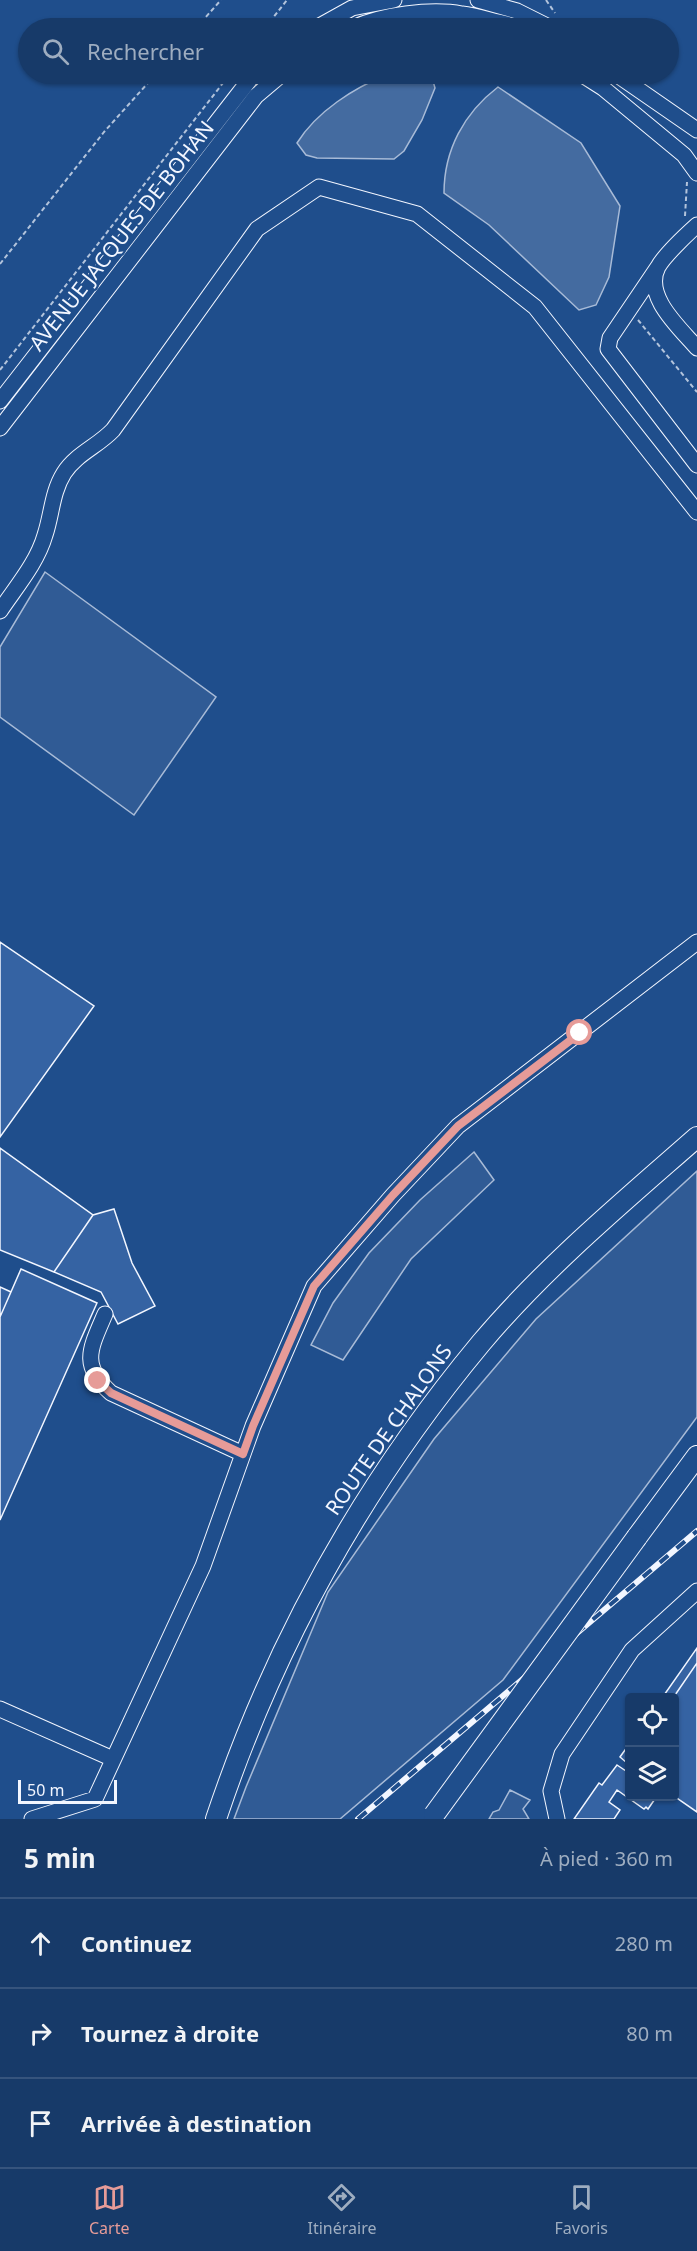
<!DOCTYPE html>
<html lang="fr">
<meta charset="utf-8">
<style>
body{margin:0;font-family:"Noto Sans",sans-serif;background:#20416f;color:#f1f3f6}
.controls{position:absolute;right:18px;bottom:18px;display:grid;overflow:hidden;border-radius:6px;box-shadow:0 2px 4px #0004}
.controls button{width:54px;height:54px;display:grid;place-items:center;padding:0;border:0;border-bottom:2px solid #36547d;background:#173a69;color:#f1f3f6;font:30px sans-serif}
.scale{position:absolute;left:18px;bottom:15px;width:99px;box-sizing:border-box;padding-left:6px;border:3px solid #f2f6ff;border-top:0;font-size:16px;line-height:21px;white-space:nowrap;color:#f2f6ff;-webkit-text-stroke:4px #1f4e8c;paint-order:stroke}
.stop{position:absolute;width:18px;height:18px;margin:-14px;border:4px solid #e69b98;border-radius:50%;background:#fff}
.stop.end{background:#e69b98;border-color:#fff;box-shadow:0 2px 6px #0008}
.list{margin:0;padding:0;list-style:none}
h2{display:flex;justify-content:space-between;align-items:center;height:78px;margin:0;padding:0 24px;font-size:26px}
h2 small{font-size:20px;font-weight:400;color:#9eadc0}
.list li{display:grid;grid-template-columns:39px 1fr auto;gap:18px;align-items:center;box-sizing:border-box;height:90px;padding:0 24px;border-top:2px solid #36547d}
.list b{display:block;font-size:22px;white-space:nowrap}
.list em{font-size:20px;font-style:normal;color:#9eadc0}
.icon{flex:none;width:33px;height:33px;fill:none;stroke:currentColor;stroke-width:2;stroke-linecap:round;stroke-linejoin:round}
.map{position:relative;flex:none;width:697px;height:1819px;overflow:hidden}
.search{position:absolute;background:#173a69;box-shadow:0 2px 4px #0004;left:18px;right:18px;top:18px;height:66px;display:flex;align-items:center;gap:15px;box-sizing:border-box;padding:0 21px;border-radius:33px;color:#9eadc0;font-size:22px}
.sheet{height:348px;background:#173a69}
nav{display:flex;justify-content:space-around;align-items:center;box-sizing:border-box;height:84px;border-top:2px solid #36547d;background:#173a69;font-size:16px;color:#9eadc0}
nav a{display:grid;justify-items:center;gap:3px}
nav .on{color:#e69b98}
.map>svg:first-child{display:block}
</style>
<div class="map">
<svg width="697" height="1819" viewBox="0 0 697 1819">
<rect width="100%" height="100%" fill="#1f4e8c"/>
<path fill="#305b95" stroke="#a8bbd7" stroke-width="1.5" d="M45,572L216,697L134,815L0,717V647Z
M474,1152L494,1180L411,1259L343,1360L311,1345L333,1303L369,1253L420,1200Z
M697,1171V1417L503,1680L340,1819H234L246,1787L328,1592L434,1439L536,1319Z
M510,1790L530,1800L523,1809L529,1819H489L493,1812L499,1810Z"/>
<path fill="#446ba0" stroke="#a8bbd7" stroke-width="1.5" d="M388,74H431L435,88L422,120L404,151L394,159L317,158L306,155L297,143C317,111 354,88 388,74Z
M498,87L581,143L620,206L609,277L596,305L579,310L489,225L444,193C444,150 464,113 498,87Z"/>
<path fill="#3563a3" stroke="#f2f6ff" stroke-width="1.5" d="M0,942L94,1006L0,1137Z
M0,1148L93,1215L54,1272L0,1250Z
M114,1209L132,1263L155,1306L118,1324L101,1292L54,1272L93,1215Z
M21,1269L97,1303L0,1520V1317Z
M0,1287L11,1292L0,1317Z
M697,1648V1663L673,1698H662Z
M697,1663V1812L674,1796V1698H673Z
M630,1743V1759L627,1763L620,1757Z
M617,1765L626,1771L630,1765V1796H657L648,1809L646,1807L644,1809L617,1790L609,1802L620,1810L614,1819H574L599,1783L602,1785Z"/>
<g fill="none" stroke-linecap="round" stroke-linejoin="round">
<g stroke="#f2f6ff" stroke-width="17">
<path id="minor" d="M478,0L517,11L551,28
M316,28L352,8L394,0
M353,28C380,15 431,8 462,14C477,16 492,21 507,24L513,28
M581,74L603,88L684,155L697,173
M616,74L697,130
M697,225C687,234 664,256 658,267C643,296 680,328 697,348
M658,267L610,338L608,349L697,465
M0,401L254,74
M0,428L256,96L282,74
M0,611C16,587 37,563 45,535C52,514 52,492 64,473C76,454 98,446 113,430L257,229L319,187L417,214L535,307L697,512
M105,1314C90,1349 80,1365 111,1393L243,1454
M0,1709L113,1759
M32,1819L95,1799L203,1566L253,1426L314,1286L393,1195L458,1126L697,942
M557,1819L551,1791L562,1754L632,1650L697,1591"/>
</g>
<g stroke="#f2f6ff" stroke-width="22">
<path id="major" d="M637,1537L697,1456
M216,1819C275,1642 362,1486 481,1343C545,1267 623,1202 697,1137"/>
</g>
<path stroke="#b3c4dc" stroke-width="2" stroke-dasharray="4.5 3" stroke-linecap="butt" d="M546,0L555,13
M565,23L572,28
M196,28L221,0
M265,28L287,0
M296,78L301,74
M685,216L687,182
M0,264L104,132L156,74
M638,320L697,392
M0,370L230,74"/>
<use href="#minor" stroke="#1f4e8c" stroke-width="15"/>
<use href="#major" stroke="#1f4e8c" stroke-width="20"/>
<g stroke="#f2f6ff" stroke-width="6">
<path id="rail" d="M358,1819L697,1531"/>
</g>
<use href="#rail" stroke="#1f4e8c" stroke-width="4" stroke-dasharray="11" stroke-linecap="butt"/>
<g stroke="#f2f6ff" stroke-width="22" stroke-linecap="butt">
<path id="major-bridge" d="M434,1815L637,1537"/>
</g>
<use href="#major-bridge" stroke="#1f4e8c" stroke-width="20"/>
</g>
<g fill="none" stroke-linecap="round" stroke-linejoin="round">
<path stroke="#e69b98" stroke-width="8" d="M98,1381L111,1393L243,1454L253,1426L314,1286L393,1195L458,1126L580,1033"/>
</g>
<g text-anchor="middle" stroke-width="4.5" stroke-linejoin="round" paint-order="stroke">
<g font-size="21" fill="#f2f6ff" stroke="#1f4e8c">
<text transform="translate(122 236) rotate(-52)" y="7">AVENUE JACQUES DE BOHAN</text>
<text transform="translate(389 1430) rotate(-55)" y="7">ROUTE DE CHALONS</text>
</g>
</g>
</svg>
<div class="controls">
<button><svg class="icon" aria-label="locate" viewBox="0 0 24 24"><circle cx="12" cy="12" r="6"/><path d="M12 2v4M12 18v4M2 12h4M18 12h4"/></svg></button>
<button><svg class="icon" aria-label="layers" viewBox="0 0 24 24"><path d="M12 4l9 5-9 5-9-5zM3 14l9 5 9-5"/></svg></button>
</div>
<div class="scale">50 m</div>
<div class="stop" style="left:580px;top:1033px"></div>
<div class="stop end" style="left:98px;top:1381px"></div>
<div class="search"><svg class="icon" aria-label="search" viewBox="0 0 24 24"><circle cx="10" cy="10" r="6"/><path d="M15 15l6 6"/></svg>Rechercher</div>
</div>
<section class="sheet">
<h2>5 min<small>À pied · 360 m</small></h2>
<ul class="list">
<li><svg class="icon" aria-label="ahead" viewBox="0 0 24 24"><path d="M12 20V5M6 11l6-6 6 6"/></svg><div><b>Continuez</b></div><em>280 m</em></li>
<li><svg class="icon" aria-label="right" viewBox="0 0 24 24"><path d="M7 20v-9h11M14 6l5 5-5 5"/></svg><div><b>Tournez à droite</b></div><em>80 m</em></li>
<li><svg class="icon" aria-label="arrive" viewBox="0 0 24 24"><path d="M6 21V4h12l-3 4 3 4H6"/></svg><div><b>Arrivée à destination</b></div></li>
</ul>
</section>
<nav>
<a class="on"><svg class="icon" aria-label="map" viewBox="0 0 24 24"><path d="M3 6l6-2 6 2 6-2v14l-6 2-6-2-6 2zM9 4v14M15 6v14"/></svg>Carte</a>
<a><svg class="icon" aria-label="directions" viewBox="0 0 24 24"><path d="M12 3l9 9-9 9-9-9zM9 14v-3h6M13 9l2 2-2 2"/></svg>Itinéraire</a>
<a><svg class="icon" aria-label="saved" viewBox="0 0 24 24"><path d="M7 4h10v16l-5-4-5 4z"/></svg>Favoris</a>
</nav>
